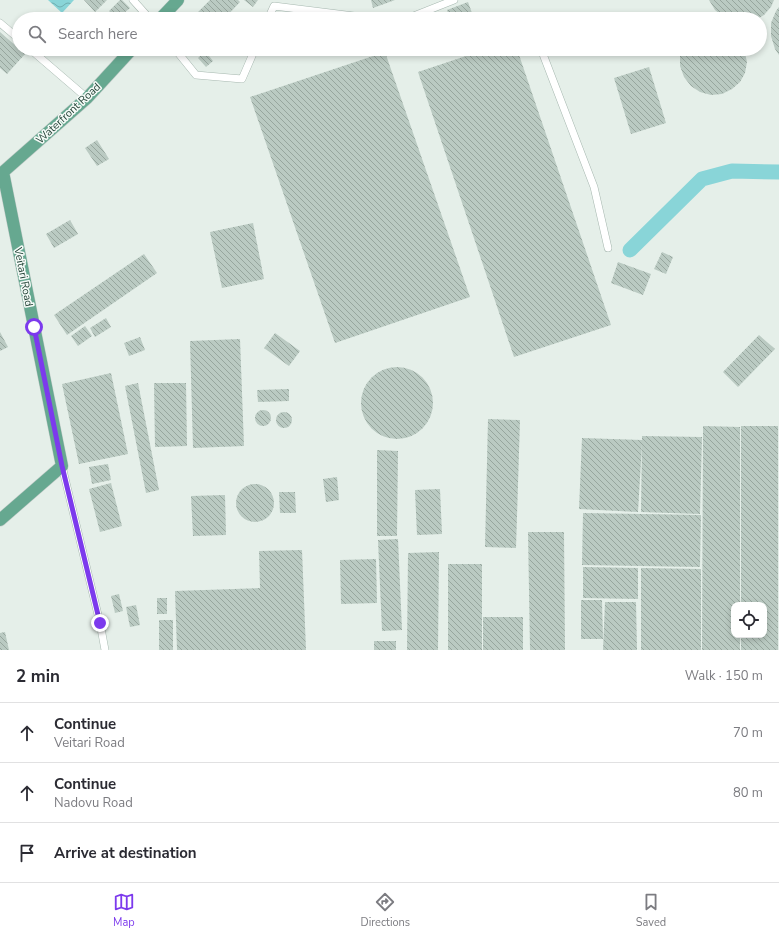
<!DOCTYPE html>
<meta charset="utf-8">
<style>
body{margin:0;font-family:"Nunito Sans",sans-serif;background:#f2f2f3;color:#2b2b33}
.controls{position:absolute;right:12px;bottom:12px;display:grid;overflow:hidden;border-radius:8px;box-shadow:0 2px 6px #0003}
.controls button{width:36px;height:36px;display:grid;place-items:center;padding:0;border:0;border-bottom:1px solid #e1e1e2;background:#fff;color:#2b2b33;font:20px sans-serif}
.stop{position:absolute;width:12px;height:12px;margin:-9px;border:3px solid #7c3aed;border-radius:50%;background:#fff}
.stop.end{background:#7c3aed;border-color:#fff;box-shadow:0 1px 4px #0008}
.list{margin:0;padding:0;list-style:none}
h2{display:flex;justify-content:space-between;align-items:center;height:52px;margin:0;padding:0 16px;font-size:17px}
h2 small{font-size:13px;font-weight:400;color:#7c7c81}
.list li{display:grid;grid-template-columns:26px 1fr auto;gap:12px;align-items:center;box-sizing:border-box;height:60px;padding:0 16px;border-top:1px solid #e1e1e2}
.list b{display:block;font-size:15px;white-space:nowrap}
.list p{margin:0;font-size:13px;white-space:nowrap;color:#7c7c81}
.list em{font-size:13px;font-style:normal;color:#7c7c81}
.icon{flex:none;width:22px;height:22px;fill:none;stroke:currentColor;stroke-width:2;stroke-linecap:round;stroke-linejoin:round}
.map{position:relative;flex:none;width:779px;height:650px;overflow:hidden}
.search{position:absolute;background:#fff;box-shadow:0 2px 6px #0003;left:12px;right:12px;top:12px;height:44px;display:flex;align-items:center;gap:10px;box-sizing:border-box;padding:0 14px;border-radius:22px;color:#7c7c81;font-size:15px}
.sheet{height:232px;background:#fff}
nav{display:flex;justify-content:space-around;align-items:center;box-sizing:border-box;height:56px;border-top:1px solid #e1e1e2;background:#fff;font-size:11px;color:#7c7c81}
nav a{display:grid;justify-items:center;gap:2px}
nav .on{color:#7c3aed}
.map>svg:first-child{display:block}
</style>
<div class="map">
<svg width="779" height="650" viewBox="0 0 779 650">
<defs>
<pattern id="water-waves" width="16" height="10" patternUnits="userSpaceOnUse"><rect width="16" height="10" fill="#89d5d8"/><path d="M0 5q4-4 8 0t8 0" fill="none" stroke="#70aeb0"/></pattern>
<pattern id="building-back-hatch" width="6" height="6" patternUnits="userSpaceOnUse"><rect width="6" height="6" fill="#bacac2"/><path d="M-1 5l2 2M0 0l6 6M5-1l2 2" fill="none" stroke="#97a69e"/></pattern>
</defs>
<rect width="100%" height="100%" fill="#e5efe9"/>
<path fill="url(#water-waves)" d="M48,0H74L62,13Z"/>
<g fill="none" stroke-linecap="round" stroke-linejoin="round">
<path stroke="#89d5d8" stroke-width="15" d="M630,250L702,179L732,171L779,172"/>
</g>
<path fill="url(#building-back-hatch)" d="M84,0H107L95,12Z
M120,0H122L130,8L117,19L109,11Z
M210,0H238L240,2L224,19H203L197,13Z
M244,0H258L253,7Z
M371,0H395L373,8Z
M709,0H774L771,7L764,15L757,19H726L715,10Z
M468,2L472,13L456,19H450L447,10Z
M779,7V55L775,49L771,36V23L776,11Z
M0,32L25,54L7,74L0,68Z
M487,49H517L611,325L514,357L418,72Z
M683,49H744L747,62L745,73L740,82L732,89L722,94L711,95L700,92L691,86L684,77L680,66V55Z
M205,51L213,61L206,67L198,58Z
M385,52L470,297L335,343L250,97Z
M649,67L666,123L631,134L614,78Z
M97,140L109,159L97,166L85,148Z
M70,220L78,234L54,248L46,234Z
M253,223L264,279L222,288L210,232Z
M662,252L673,257L666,274L654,269Z
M144,254L157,273L67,335L54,315Z
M618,262L651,274L643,295L611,283Z
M106,318L111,327L95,337L90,328Z
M85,326L92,336L78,346L71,336Z
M0,332L8,347L0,351Z
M275,333L300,351L289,366L264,348Z
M759,335L775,349L738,387L723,372Z
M140,337L145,350L129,356L124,343Z
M240,339L244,446L193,448L190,341Z
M361 403a36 36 0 1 1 72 0a36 36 0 1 1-72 0Z
M111,373L128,454L79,464L62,384Z
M138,383L159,490L146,493L125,386Z
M154,383H186L187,446L155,447Z
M289,389V401L258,402L257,390Z
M255 418a8 8 0 1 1 16 0a8 8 0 1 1-16 0Z
M276 420a8 8 0 1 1 16 0a8 8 0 1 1-16 0Z
M488,419L520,420L516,548L485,547Z
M703,426L740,427V605H734V635H740V650H702Z
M741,426H778V650H741V635H764V605H741Z
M642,436L702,437L700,514L641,512L642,444L638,512L579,509L582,438L642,440Z
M377,450L398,451L397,536H377Z
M108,464L111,480L92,484L89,467Z
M337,477L339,500L326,502L323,479Z
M111,483L122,526L100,532L89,489Z
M236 503a19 19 0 1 1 38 0a19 19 0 1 1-38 0Z
M440,489L442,534L417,535L415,490Z
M279,492H295L296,513H280Z
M225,495L226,535L193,536L191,496Z
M583,513L701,515L700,567L582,565Z
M528,532H564L565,650H530Z
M398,539L402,630L382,631L378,540Z
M302,550L306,650H177L175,591L260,588L259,551Z
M439,552L438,650H407L408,553Z
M376,559L377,603L341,604L340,560Z
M448,564H482V650H448Z
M583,567L638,568V599L583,598Z
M641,568L701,569V650H641Z
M119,594L123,611L115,613L111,596Z
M157,598H167V614H157Z
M581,600H602L603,639H581Z
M605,602H636L637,650H603Z
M136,605L140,625L130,627L126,607Z
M483,617H523V650H483Z
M159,620H173V650H159Z
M5,632L9,650H0V633Z
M374,641H396V650H374Z"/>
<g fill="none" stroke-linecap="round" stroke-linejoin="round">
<g stroke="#a7b8b0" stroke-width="8">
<path id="service" d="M133,0L150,19
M268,19L274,6L378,19
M406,19L454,0
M0,23L19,39
M30,49L87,98
M175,49L196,75L242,79L255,49
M541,49L594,187L608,248
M62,466L100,623L105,650"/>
</g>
<g stroke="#c1cac7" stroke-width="13">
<path id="primary" d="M160,19L178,0
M0,520L62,466L3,172L87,98L132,49"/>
</g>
<use href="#service" stroke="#fff" stroke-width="7"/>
<use href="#primary" stroke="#66a890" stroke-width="12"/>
</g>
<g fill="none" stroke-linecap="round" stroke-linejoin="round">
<path stroke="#7c3aed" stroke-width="5" d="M34,327L62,466L100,623"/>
</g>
<g text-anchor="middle" stroke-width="3" stroke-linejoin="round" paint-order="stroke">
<g font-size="11" fill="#224336" stroke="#f6fbf8">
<text transform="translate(68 113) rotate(-43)" y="4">Waterfront Road</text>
<text transform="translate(24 277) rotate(79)" y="4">Veitari Road</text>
</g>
</g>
</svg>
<div class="controls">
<button><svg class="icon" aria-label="locate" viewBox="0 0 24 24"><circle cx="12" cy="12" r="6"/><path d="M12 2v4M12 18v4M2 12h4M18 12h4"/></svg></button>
</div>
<div class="stop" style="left:34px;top:327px"></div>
<div class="stop end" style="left:100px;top:623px"></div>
<div class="search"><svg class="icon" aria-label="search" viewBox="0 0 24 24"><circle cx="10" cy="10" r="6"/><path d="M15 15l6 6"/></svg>Search here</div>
</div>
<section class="sheet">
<h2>2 min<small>Walk · 150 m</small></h2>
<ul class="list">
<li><svg class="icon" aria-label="ahead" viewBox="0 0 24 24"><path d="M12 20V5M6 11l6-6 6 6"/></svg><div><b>Continue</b><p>Veitari Road</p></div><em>70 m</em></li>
<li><svg class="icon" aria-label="ahead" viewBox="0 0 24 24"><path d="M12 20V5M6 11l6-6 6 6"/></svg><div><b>Continue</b><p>Nadovu Road</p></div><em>80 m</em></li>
<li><svg class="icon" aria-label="arrive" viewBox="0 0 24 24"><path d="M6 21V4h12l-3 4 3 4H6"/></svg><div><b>Arrive at destination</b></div></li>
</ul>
</section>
<nav>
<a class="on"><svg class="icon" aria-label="map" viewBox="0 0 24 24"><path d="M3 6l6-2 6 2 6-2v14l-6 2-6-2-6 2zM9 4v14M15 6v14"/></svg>Map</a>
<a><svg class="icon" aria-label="directions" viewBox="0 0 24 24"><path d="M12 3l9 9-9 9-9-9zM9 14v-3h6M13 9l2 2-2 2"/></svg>Directions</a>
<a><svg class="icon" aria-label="saved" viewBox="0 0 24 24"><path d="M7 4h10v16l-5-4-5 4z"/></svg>Saved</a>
</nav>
